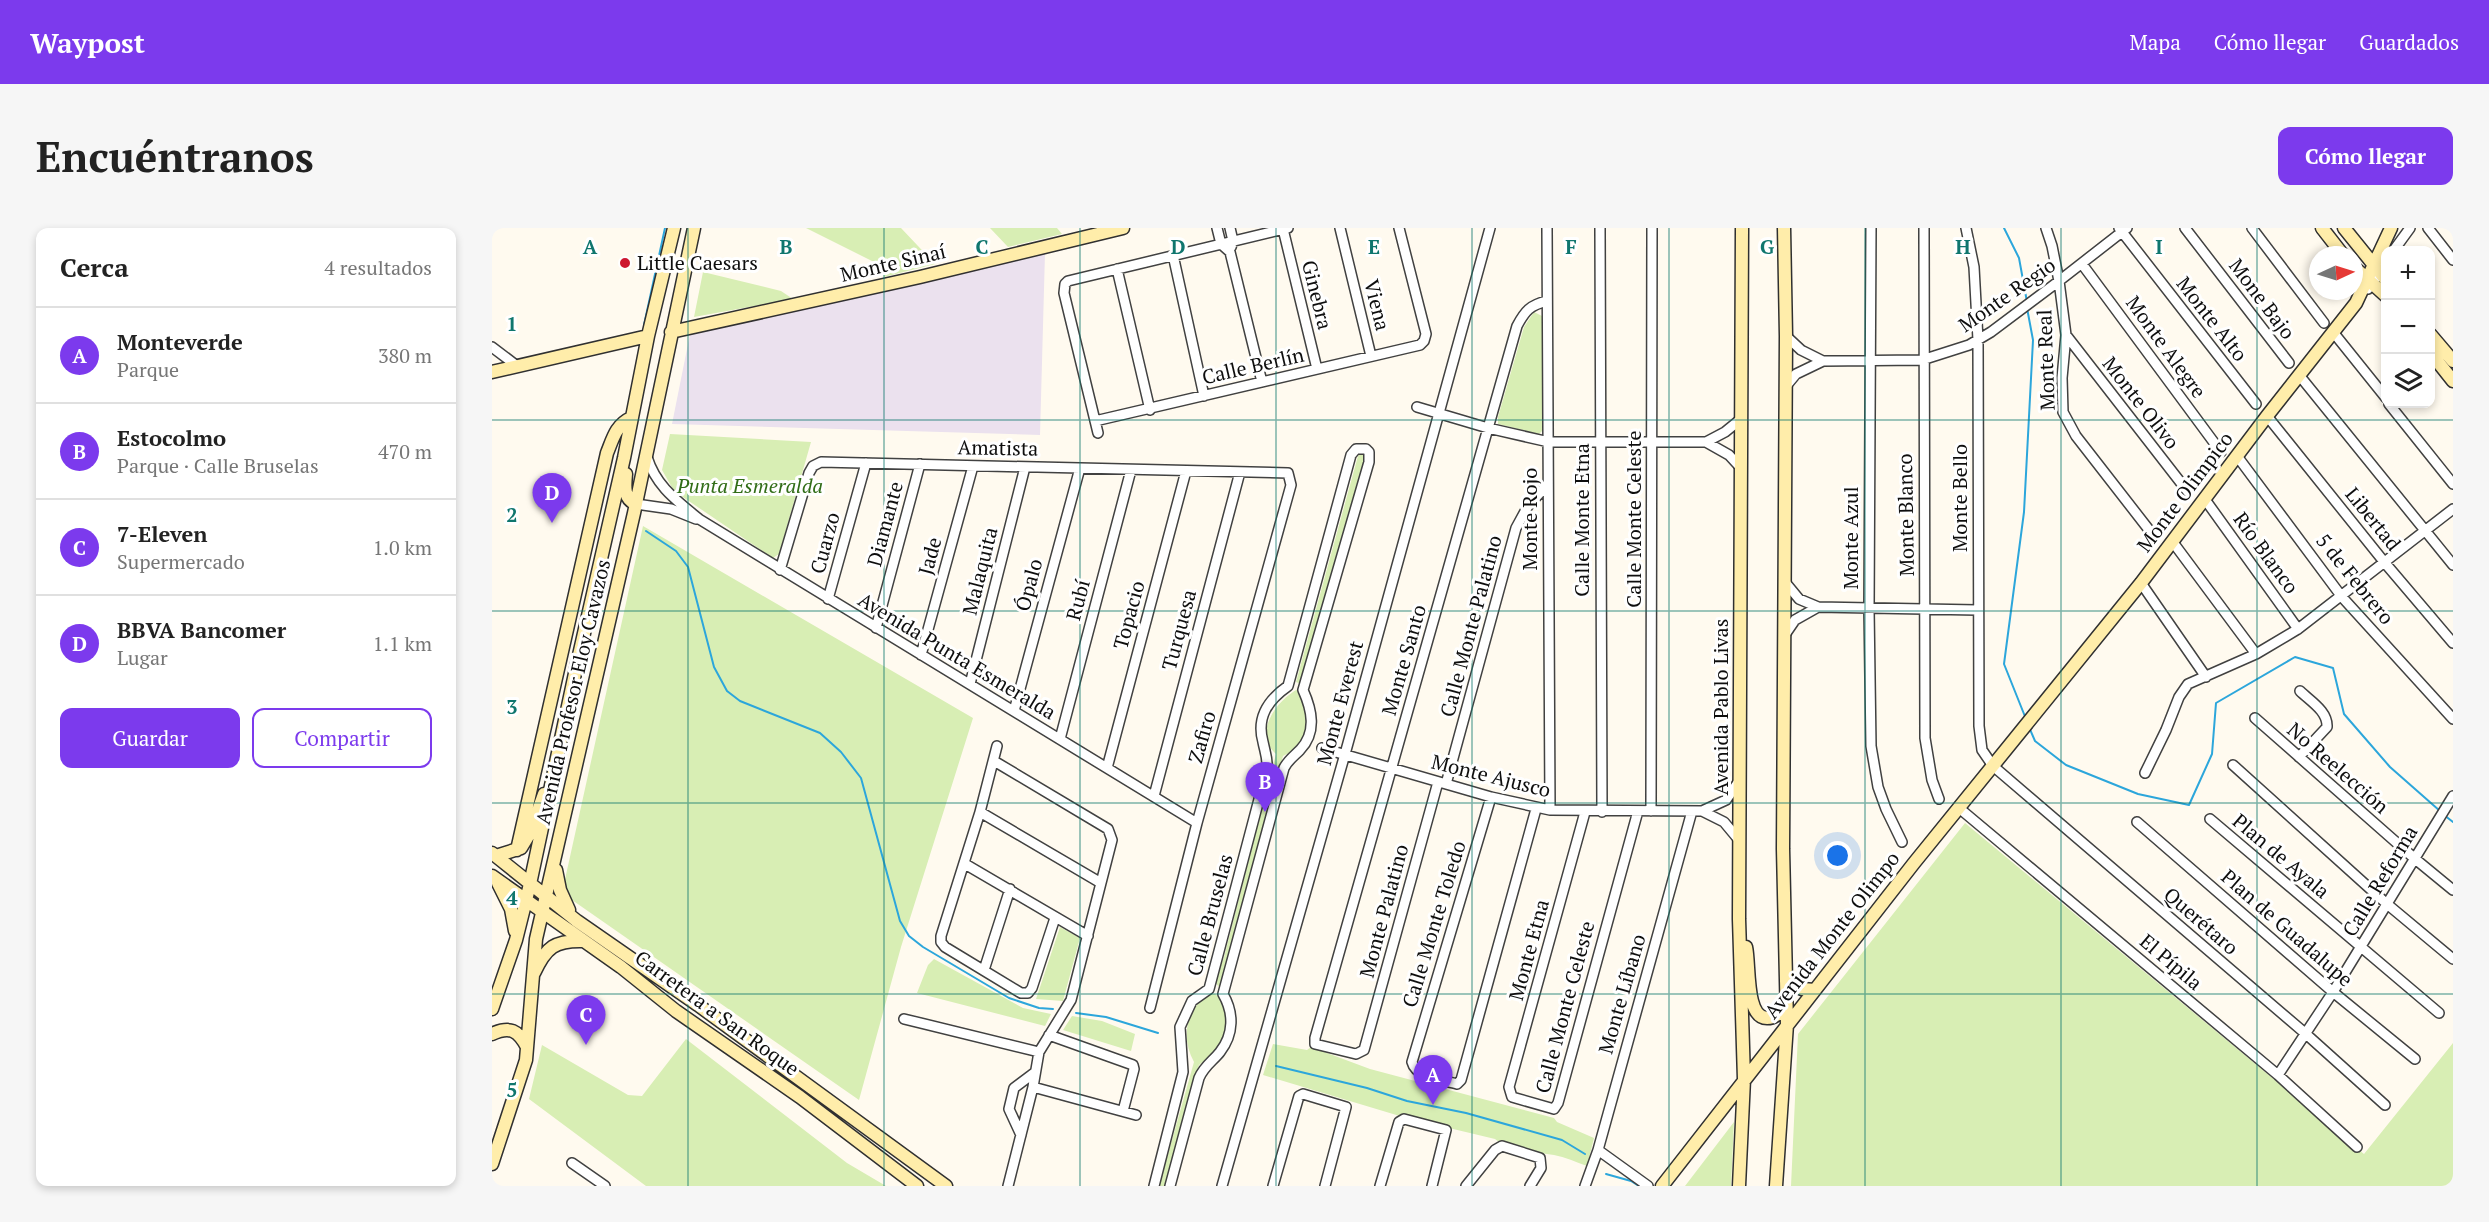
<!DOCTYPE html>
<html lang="es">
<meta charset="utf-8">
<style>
body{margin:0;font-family:"PT Serif",serif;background:#f6f6f6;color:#222}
.controls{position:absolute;right:18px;top:18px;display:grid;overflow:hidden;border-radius:12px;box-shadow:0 3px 9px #0003}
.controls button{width:54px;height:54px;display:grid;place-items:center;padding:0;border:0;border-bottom:2px solid #e0e0e0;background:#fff;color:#222;font:30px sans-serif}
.compass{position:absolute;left:1817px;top:18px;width:54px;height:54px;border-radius:50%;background:#fff;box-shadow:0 3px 9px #0003;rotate:86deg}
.you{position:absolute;left:1346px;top:628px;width:21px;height:21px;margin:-15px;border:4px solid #fff;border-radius:50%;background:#1a73e8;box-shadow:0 0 0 9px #1a73e833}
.badge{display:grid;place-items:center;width:39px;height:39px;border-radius:50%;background:#7c3aed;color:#fff;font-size:20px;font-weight:700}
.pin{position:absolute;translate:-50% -50px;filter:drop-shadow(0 2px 3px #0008)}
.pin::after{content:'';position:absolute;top:32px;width:21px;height:18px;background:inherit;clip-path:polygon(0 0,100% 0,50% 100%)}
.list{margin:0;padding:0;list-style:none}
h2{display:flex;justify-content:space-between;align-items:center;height:78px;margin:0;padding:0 24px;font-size:26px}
h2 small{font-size:20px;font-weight:400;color:#767676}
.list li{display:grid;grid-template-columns:39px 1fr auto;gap:18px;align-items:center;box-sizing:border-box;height:96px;padding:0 24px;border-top:2px solid #e0e0e0}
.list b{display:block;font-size:22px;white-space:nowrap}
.list p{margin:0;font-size:20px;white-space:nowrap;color:#767676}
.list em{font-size:20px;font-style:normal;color:#767676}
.actions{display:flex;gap:12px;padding:18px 24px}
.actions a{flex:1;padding:14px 0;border:2px solid #7c3aed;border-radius:12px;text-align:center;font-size:21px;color:#7c3aed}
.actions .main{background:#7c3aed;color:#fff}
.icon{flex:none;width:33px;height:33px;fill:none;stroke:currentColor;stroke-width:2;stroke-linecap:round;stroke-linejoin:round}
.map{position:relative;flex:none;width:1961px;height:958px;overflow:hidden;border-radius:12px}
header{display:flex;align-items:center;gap:36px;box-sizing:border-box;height:84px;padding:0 30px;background:#7c3aed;color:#fff}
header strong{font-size:28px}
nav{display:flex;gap:33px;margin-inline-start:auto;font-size:21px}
.intro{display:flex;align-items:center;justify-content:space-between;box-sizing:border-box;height:144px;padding:0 36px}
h1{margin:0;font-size:42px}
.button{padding:15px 27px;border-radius:12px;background:#7c3aed;color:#fff;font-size:21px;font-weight:700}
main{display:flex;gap:36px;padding:0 36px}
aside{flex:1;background:#fff;border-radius:12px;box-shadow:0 3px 9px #0003}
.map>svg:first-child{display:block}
</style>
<header>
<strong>Waypost</strong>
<nav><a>Mapa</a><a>Cómo llegar</a><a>Guardados</a></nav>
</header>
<div class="intro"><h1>Encuéntranos</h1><a class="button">Cómo llegar</a></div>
<main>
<aside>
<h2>Cerca<small>4 resultados</small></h2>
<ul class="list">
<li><span class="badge">A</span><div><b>Monteverde</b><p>Parque</p></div><em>380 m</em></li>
<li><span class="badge">B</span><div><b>Estocolmo</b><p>Parque · Calle Bruselas</p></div><em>470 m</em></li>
<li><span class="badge">C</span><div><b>7-Eleven</b><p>Supermercado</p></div><em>1.0 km</em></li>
<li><span class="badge">D</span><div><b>BBVA Bancomer</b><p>Lugar</p></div><em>1.1 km</em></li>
</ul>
<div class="actions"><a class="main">Guardar</a><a>Compartir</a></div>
</aside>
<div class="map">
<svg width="1961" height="958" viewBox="0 0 1961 958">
<rect width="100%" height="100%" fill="#fffaef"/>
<path fill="#ebe1ee" d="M553,25L548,207L180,196L198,106Z"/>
<path fill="#d8eeb4" d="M314,0H409L443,36L392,49L388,37Z
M498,0H565L570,6L516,19Z
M211,44L289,63L301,71L202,89Z
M1042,84L1050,88L1052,201L1047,206L1006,196V189L1032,99Z
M178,206L319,214L287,326L281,330L182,263L170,242Z
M870,224L875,226L809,456L804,454L866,228Z
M151,298L481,490L409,719L367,872L70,665Z
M806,461C817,473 820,501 811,515C807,521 797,525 791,528L730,756L727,759L723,754L732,729L784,526C760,505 785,472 806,461Z
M1473,595L1872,926L1961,815V958H1299L1306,806Z
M568,699L588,710L571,773L544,771Z
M442,731L531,780L559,786L553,798L425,765L436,737Z
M716,766H723L731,772L736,795L732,812L727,821L707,837L673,958H667L702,834C689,810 693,783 716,766Z
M580,788L610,793L643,806L639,823L571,802Z
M194,811L355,935L394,958H154L37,871L50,817L136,867L150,868Z
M781,816L815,822L819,819L878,841L1062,890L1065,894L1102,910L1095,938C1084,934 1073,929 1062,927C1043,924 1019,924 1003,911L911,889L771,847Z
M1242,894L1239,958H1193Z"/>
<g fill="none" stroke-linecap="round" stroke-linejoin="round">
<path stroke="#2ca6db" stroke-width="2" d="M1512,0L1527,30L1535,74
M152,97L173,0
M154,303L184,323L196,339L222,439L235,463L248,473L328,505L349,524L369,550L408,693L417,708L431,719L517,770L547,780L561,781
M1534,491L1512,436L1532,284L1541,112L1535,80
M1537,499L1543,513L1574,537L1646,566L1697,577L1720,526L1724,475L1803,429L1841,440L1852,486L1898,539L1948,583
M1952,587L1961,594
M584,785L614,789L666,805
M784,838L875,860L915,873L974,885L1070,912L1093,926
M1114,946L1139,953L1147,958"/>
<g stroke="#414141" stroke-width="12">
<path id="street" d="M725,0L729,16L738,24L770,154
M738,0L741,13L739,19
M848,0L879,128
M1055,0L1058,582
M1108,0L1110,584
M1379,0L1377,381L1379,518L1386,559L1394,581L1410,614
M1432,0L1433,510L1440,552L1447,571
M1474,0L1482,39L1486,112L1487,498L1490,522L1501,538L1814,806L1893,877
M1554,0L1560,18L1567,53L1574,107L1570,150L1571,184L1584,208L1661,307
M1627,0L1764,176
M1693,0L1797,135
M1760,0L1832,95
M1936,0L1961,32
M791,1L825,141
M1902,22L1918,0
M681,27L712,168
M1590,36L1729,224
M625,41L658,182
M1876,61L1894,35
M1841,104L1894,170
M1574,107L1696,264
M1294,108L1309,122L1331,133
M0,119L25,138
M1807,147L1961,337
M1294,158L1304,146L1331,133L1430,132L1477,117L1499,104L1567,53L1635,0
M1897,176L1961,256
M925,179L996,200L1057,214H1214L1237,227L1248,239
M1775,188L1893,335L1961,415
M603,193L928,117L932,113L934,106L907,0
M606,205L572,65L573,56L576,53L796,0
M1214,214L1233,204L1249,191
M1745,228L1850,369L1961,491
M155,229C164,258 184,272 207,291L705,595
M1712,270L1806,401
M144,276L179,281L204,291
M1680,313L1764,426
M288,342L317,245L321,238L329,234L796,245L799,257L705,595L658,780
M1293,354L1307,371L1326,379L1485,382
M1649,355L1714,449
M336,371L374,235
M384,400L428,236
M1292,408L1303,392L1326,379
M429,427L481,238
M478,456L533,239
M522,483L588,240
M1763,490L1922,630L1961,662
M568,511L639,242
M505,518L488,584L449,708V714L453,719L529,765H536L540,760L563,690
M830,520L999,569L1058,582L1210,583L1234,572L1247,553
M1807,529L1835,499C1836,483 1818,473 1808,463
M502,533L616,601L620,612L579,772L547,824L541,859L516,958
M1741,537L1895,676L1961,731
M615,540L694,243
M1653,545L1674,502L1687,469L1696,456L1764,426L1806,401L1961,281
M946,554L872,822L864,826L823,816V810L1025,98C1033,83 1038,77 1055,73
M954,556L1024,300L1036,278L1055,257
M662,568L748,244
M999,569L920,834C924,850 951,852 965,856L969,852L1044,581
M1467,580L1786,847L1865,919
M1159,583L1160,0
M1210,583L1232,594L1247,612
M488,584L609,655
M1093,584L1017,859L1020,869L1062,881L1066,875L1146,583
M1718,591L1947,785
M1645,594L1841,764L1923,831
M473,636L596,708
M492,742L518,661
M412,791L547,824
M557,807L641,837L642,841L631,883
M1786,847L1841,764L1961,568
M541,859L644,887
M529,907L517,881L522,860L542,845
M1106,922L1156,958
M80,935L113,958
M662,958L691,844L688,799L700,773L717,761L775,541C776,531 773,524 771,514C764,489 776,472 796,458L859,227L864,221H874L877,224V234L811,462C820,482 825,504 808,522C802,528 796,532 792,540L731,766C742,785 742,806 728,824C721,833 712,838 707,850L678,958
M730,958L853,526L998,0
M781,958L807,868L811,866L854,879L833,958
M888,958L907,894L912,891L954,902L940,958
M974,958L1003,922L1010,918L1048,930L1049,940L1038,958
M1093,958L1106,922L1200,583"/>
</g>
<g stroke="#303030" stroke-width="15">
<path id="secondary" d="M1830,0L1851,27
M1852,0L1894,52
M1862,39L1894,68
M179,104L428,49L631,0
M1938,106L1961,133
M1938,124L1961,153
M0,144L156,108
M134,246C133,257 131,271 144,276
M25,622L115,225C121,210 124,197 139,190
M0,625L85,693L206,777L454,958
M4,628L29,620L38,605L52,566
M64,642L68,662L77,682
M0,648L129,739L184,783L308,869L425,958
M6,655L19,681L23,703
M1254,719C1258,736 1253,790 1275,790C1286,790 1290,781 1293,772
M42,745C54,719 63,712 92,713
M1294,753L1310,761L1323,762
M0,781L24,712L38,656L85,436L132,230L156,108L182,0
M0,806C18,798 26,802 35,819
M0,936L34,832L44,711L142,285L202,0
M1170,958L1422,635L1649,355L1775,188L1864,75L1899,0
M1247,958L1252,851L1247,691L1250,0
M1284,958L1295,796L1291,621L1294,108L1292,0"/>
</g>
<use href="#street" stroke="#fff" stroke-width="9"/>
<use href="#secondary" stroke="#ffedaa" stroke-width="12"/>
</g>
<path fill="none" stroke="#0f766e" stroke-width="1.5" stroke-opacity="0.55" d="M196,0V958M392,0V958M588,0V958M784,0V958M980,0V958M1177,0V958M1373,0V958M1569,0V958M1765,0V958M0,192H1961M0,383H1961M0,575H1961M0,766H1961"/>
<circle fill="#cd1731" stroke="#fff" stroke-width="2" cx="133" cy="35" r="6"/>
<g text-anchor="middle" stroke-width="6" stroke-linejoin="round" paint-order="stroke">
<g font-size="20" fill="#0e0e0e" stroke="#fff" text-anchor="start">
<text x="145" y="42">Little Caesars</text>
</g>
<g font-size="20" fill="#0e0e0e" stroke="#fff">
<text transform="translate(401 35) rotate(-13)" y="7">Monte Sinaí</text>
<text transform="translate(825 67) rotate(76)" y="7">Ginebra</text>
<text transform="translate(1515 67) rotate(-35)" y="7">Monte Regio</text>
<text transform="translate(1770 71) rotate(53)" y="7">Mone Bajo</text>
<text transform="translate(885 77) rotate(76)" y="7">Viena</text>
<text transform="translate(1720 91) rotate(52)" y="7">Monte Alto</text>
<text transform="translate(1674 119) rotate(54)" y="7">Monte Alegre</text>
<text transform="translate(1554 132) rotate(-92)" y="7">Monte Real</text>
<text transform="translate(761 138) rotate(-13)" y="7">Calle Berlín</text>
<text transform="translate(1649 175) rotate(52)" y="7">Monte Olivo</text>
<text transform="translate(506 220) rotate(1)" y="7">Amatista</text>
<text transform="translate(1693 264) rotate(-53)" y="7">Monte Olimpico</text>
<text transform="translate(1468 270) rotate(-90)" y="7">Monte Bello</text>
<text transform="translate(1414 287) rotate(-91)" y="7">Monte Blanco</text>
<text transform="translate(1038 291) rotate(-90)" y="7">Monte Rojo</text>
<text transform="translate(1142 291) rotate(-90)" y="7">Calle Monte Celeste</text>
<text transform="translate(1881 291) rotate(51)" y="7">Libertad</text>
<text transform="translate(1090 292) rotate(-90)" y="7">Calle Monte Etna</text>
<text transform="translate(393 296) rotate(-75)" y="7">Diamante</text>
<text transform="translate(1359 310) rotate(-90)" y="7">Monte Azul</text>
<text transform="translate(333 315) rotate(-75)" y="7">Cuarzo</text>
<text transform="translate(1774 325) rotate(54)" y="7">Río Blanco</text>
<text transform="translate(438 328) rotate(-75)" y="7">Jade</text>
<text transform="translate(488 343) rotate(-76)" y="7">Malaquita</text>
<text transform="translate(1863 351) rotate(51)" y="7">5 de Febrero</text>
<text transform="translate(537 357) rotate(-75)" y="7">Ópalo</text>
<text transform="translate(586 372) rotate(-75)" y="7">Rubí</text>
<text transform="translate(637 387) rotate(-75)" y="7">Topacio</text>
<text transform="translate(979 398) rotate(-75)" y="7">Calle Monte Palatino</text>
<text transform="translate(687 402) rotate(-75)" y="7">Turquesa</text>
<text transform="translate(465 428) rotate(31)" y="7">Avenida Punta Esmeralda</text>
<text transform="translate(912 432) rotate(-74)" y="7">Monte Santo</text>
<text transform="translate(81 464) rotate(-77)" y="7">Avenida Profesor Eloy Cavazos</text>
<text transform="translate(848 475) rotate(-75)" y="7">Monte Everest</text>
<text transform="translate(1229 479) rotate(-90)" y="7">Avenida Pablo Livas</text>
<text transform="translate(710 509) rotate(-74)" y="7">Zafiro</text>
<text transform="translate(1846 540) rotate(41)" y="7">No Reelección</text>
<text transform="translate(999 548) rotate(14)" y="7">Monte Ajusco</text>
<text transform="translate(1789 628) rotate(40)" y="7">Plan de Ayala</text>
<text transform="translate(1888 653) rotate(-59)" y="7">Calle Reforma</text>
<text transform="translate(892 683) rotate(-75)" y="7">Monte Palatino</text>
<text transform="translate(718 687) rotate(-75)" y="7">Calle Bruselas</text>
<text transform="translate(1709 693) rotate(41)" y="7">Querétaro</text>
<text transform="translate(942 696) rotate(-73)" y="7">Calle Monte Toledo</text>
<text transform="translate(1795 700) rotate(41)" y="7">Plan de Guadalupe</text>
<text transform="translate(1340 707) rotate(-52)" y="7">Avenida Monte Olimpo</text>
<text transform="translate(1037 722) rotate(-75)" y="7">Monte Etna</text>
<text transform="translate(1679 734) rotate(40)" y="7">El Pípila</text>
<text transform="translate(1130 766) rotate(-74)" y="7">Monte Líbano</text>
<text transform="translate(1073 779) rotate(-75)" y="7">Calle Monte Celeste</text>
<text transform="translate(225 785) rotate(36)" y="7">Carretera a San Roque</text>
</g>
<g font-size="20" font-style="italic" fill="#316d17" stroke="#fff">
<text x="258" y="265">Punta Esmeralda</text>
</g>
</g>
<g font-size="20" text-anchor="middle" font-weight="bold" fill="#0f766e" stroke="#fff" stroke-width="6" stroke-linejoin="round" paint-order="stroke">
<text x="98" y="26">A</text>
<text x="294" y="26">B</text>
<text x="490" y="26">C</text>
<text x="686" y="26">D</text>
<text x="882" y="26">E</text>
<text x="1079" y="26">F</text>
<text x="1275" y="26">G</text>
<text x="1471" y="26">H</text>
<text x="1667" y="26">I</text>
<text x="20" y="103">1</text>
<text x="20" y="294">2</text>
<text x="20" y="486">3</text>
<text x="20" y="677">4</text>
<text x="20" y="869">5</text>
</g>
</svg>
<div class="controls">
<button>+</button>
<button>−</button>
<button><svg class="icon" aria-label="layers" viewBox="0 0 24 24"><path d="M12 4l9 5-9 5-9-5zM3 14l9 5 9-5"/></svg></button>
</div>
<svg class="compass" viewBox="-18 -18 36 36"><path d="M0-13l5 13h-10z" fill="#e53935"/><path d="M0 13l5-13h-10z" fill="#767676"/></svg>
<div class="you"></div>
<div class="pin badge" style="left:941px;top:877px">A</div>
<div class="pin badge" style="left:773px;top:584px">B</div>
<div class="pin badge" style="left:94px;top:817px">C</div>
<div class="pin badge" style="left:60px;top:295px">D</div>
</div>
</main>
